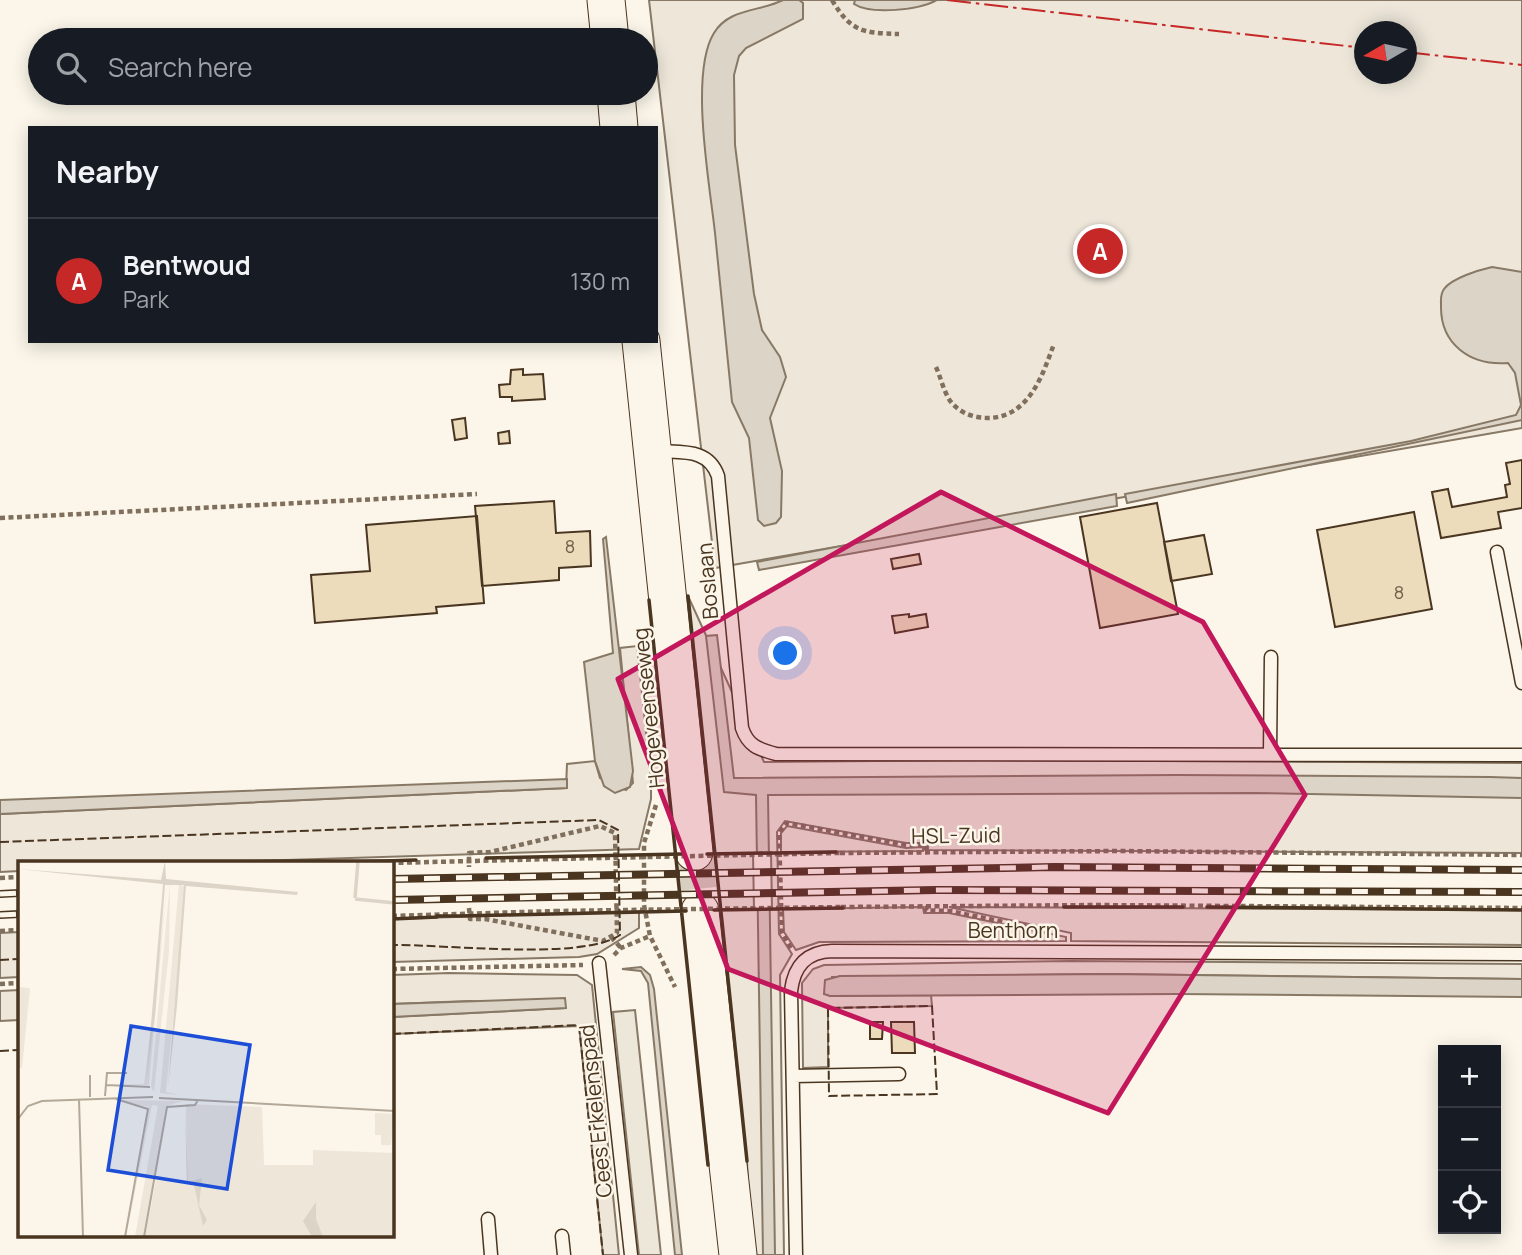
<!DOCTYPE html>
<meta charset="utf-8">
<style>
body{margin:0;font-family:Manrope,sans-serif;background:#242831;color:#f1f3f6}
.controls{position:absolute;right:21px;bottom:21px;display:grid;overflow:hidden;border-radius:0px;box-shadow:0 4px 18px #0003}
.controls button{width:63px;height:63px;display:grid;place-items:center;padding:0;border:0;border-bottom:2px solid #363941;background:#171b24;color:#f1f3f6;font:35px sans-serif}
.compass{position:absolute;left:1354px;top:21px;width:63px;height:63px;border-radius:50%;background:#171b24;box-shadow:0 4px 18px #0003;rotate:261deg}
.you{position:absolute;left:786px;top:654px;width:24px;height:24px;margin:-18px;border:5px solid #fff;border-radius:50%;background:#1a73e8;box-shadow:0 0 0 10px #1a73e833}
.badge{display:grid;place-items:center;width:46px;height:46px;border-radius:50%;background:#c62828;color:#fff;font-size:23px;font-weight:700}
.pin{position:absolute;translate:-50% -50%;border:4px solid #fff;box-shadow:0 2px 7px #0006}
.list{margin:0;padding:0;list-style:none}
h2{display:flex;justify-content:space-between;align-items:center;height:91px;margin:0;padding:0 28px;font-size:30px}
h2 small{font-size:23px;font-weight:400;color:#9ea1a6}
.list li{display:grid;grid-template-columns:46px 1fr auto;gap:21px;align-items:center;box-sizing:border-box;height:126px;padding:0 28px;border-top:2px solid #363941}
.list b{display:block;font-size:26px;white-space:nowrap}
.list p{margin:0;font-size:23px;white-space:nowrap;color:#9ea1a6}
.list em{font-size:23px;font-style:normal;color:#9ea1a6}
.icon{flex:none;width:38px;height:38px;fill:none;stroke:currentColor;stroke-width:2;stroke-linecap:round;stroke-linejoin:round}
.map{position:relative;flex:none;width:1522px;height:1255px;overflow:hidden}
.search{position:absolute;background:#171b24;box-shadow:0 4px 18px #0003;left:28px;top:28px;width:630px;height:77px;display:flex;align-items:center;gap:18px;box-sizing:border-box;padding:0 24px;border-radius:38px;color:#9ea1a6;font-size:26px}
.panel{position:absolute;background:#171b24;box-shadow:0 4px 18px #0003;left:28px;top:126px;width:630px;height:217px;border-radius:0px}
.map>svg:first-child{display:block}
</style>
<div class="map">
<svg width="1522" height="1255" viewBox="0 0 1522 1255">
<rect width="100%" height="100%" fill="#fbf6e9"/>
<path fill="#ede6d9" stroke="#887966" stroke-width="2" fill-rule="evenodd" d="M649,0H1522V428L715,568ZM1364,32H1406V74H1364Z
M688,596L764,762L986,760L1522,763V853L928,850V843H906L785,821L777,832L779,934L792,954L780,975L784,1255H751L747,1161Z
M637,646L651,779V799L639,849L193,863H19V871L0,872V814L566,788L567,764L595,761L600,778L626,790L633,783L620,648Z
M787,826L906,848L923,847V851L781,852V833Z
M923,907L924,913H949L1066,937V941L819,942L796,950L784,932L783,909Z
M949,907L1522,910V945L1071,941V933Z
M639,911V928L597,954L579,957L392,962V919Z
M19,932V977L0,978V933Z
M1069,961L1522,964V979L1108,974L832,977L830,996L931,995L932,1006L828,1008V1067L803,1068L802,983L813,969L824,965Z
M449,973L577,975L592,985L619,1255H603L579,1026L392,1034V1017L566,1008L470,1001L392,1004V975Z
M19,990V1020L0,1021V991Z"/>
<path fill="#ede7d9" stroke="#887966" stroke-width="2" d="M635,1010L661,1255H639L613,1012Z"/>
<path fill="#dcd4c6" stroke="#887966" stroke-width="2" d="M783,0H799L803,3V19L746,48L739,56L734,75L735,145L754,294L762,330L780,357L786,377L770,418L782,471L781,517L776,523L764,526L758,520L749,438L732,402C726,346 721,289 715,233C710,186 689,73 714,33C729,8 759,12 783,0Z
M855,0H937C920,10 871,15 854,4Z
M1492,267L1522,272V420L1127,503L1125,494L1411,441L1516,415L1521,405L1515,373L1508,363C1470,366 1440,344 1441,305C1441,299 1440,295 1444,289C1452,278 1479,270 1492,267Z
M1116,494L1117,506L759,570L757,562Z
M606,537L633,771L630,787L615,793L604,786L595,761L584,662L613,653L603,539Z
M717,635L734,778L1177,775L1490,777L1522,778V798L1254,793L768,795L775,1255H763L756,795L724,792L706,636Z
M567,779V788L0,814V800Z
M641,967L650,975L654,989L682,1255H675L648,983L641,971L622,969Z
M1108,974L1522,979V997L1176,994L830,996L824,994L825,980L840,976Z
M565,998L566,1008L392,1017V1004Z"/>
<path fill="#fbf6e9" stroke="#887966" stroke-width="2" d="M771,852L772,909L754,910L753,853Z"/>
<path fill="#ecdcbc" stroke="#4a3520" stroke-width="2" d="M523,369V375L543,374L545,399L512,401V397H500L499,385L510,384L511,370Z
M465,418L467,438L455,440L452,420Z
M509,431L510,443L499,444L498,433Z
M1522,460V508L1498,512L1501,528L1441,538L1432,492L1448,489L1452,507L1507,497L1505,485L1510,484L1506,463Z
M554,501L556,533L590,531L591,566L559,568V580L482,586L475,506Z
M1157,503L1178,614L1100,628L1080,517Z
M1414,512L1432,609L1335,627L1317,530Z
M477,516L484,603L436,607L437,613L315,623L311,575L370,571L366,525Z
M1204,535L1212,574L1171,581L1164,542Z
M919,554L921,564L893,569L891,559Z
M909,614V617L926,614L928,627L895,633L892,616Z
M870,1022H883L882,1039H870Z
M891,1022H914L915,1053H892Z"/>
<g fill="none" stroke-linecap="round" stroke-linejoin="round">
<path stroke="#d8cfc1" stroke-width="37" stroke-dasharray="37 18" stroke-linecap="butt" d="M694,852L700,911"/>
<g stroke="#4a3520" stroke-width="15">
<path id="service" d="M657,451C682,453 708,448 718,476L742,728C748,746 758,749 776,754L1522,755
M1497,552L1522,683
M1270,753L1271,657
M599,963L631,1255
M793,1076L899,1074
M488,1219L491,1255
M562,1236L564,1255
M796,1255L791,991C794,966 806,952 832,951L1522,954"/>
</g>
<g stroke="#4a3520" stroke-width="39">
<path id="primary" d="M606,0L610,40
M616,93L619,128
M641,341L694,852
M700,911L738,1255"/>
</g>
<path stroke="#7f6f5c" stroke-width="4.5" stroke-dasharray="5 3.5" stroke-linecap="butt" d="M832,0C851,32 863,33 899,34
M936,367C941,378 944,393 951,402C967,422 1002,423 1020,406C1038,391 1046,365 1054,344
M0,518L477,494
M656,805L644,843V905L650,936L675,987
M840,853L1118,851L1522,855
M390,863L554,859
M0,878L19,877
M927,906L926,910L950,911L1048,931
M841,907L1095,905L1522,908
M469,908L470,919H485L603,941L617,933L615,833L600,826L490,852L469,853V867
M392,916L555,911
M0,931L19,930
M611,937L621,948
M791,948L782,933L779,833L787,823L906,845H926V852
M614,955L621,948L650,936
M392,969L583,965
M0,984L19,983"/>
<use href="#service" stroke="#fbf6e9" stroke-width="12"/>
<use href="#primary" stroke="#fbf6e9" stroke-width="37"/>
<g stroke="#4a3520" stroke-width="8">
<path id="rail" d="M392,879L1054,867L1522,870
M0,894L19,893
M392,900L936,890L1522,892
M0,915L19,914"/>
</g>
<use href="#rail" stroke="#fbf6e9" stroke-width="5" stroke-dasharray="16" stroke-linecap="butt"/>
<path stroke="#7f6f5c" stroke-width="4.5" stroke-dasharray="5 3.5" stroke-linecap="butt" d="M554,859L840,853
M555,911L841,907"/>
<path stroke="#4a3520" stroke-width="2" stroke-dasharray="9 3.5" stroke-linecap="butt" d="M0,842L599,820L618,830L620,935C582,961 443,944 392,945
M0,960L19,959
M932,1006L937,1094L829,1096L828,1008Z
M392,1034L579,1025L603,1255
M0,1051L19,1050"/>
<path stroke="#4a3520" stroke-width="3.5" d="M688,596L747,1161
M649,600L708,1165
M707,854L836,852
M486,858L682,854
M325,863L416,860
M1064,907H1183
M1207,907L1522,910
M714,910L843,908
M504,915L686,911
M437,916H462
M458,916L504,915
M392,919L437,917"/>
<path stroke="#c62828" stroke-width="2" stroke-dasharray="24 5 3.5 5" stroke-linecap="butt" d="M947,0L1364,48
M1406,52L1522,65"/>
</g>
<path fill="#c2185b" fill-opacity="0.2" stroke="#c2185b" stroke-width="5" stroke-linejoin="round" d="M941,492L1203,622L1305,795L1108,1113L728,969L618,679Z"/>
<g text-anchor="middle" stroke-width="5" stroke-linejoin="round" paint-order="stroke">
<g font-size="18" fill="#725f47">
<text x="570" y="553">8</text>
<text x="1399" y="599">8</text>
</g>
<g font-size="21" fill="#4a3520" stroke="#fbf6e9">
<text transform="translate(708 581) rotate(-95)" y="7">Boslaan</text>
<text transform="translate(649 708) rotate(-96)" y="7">Hogeveenseweg</text>
<text transform="translate(956 836) rotate(-1)" y="7">HSL-Zuid</text>
<text x="1013" y="938">Benthorn</text>
<text transform="translate(596 1111) rotate(-96)" y="7">Cees Erkelenspad</text>
</g>
</g>
<g transform="translate(18 861)">
<rect width="376" height="376" fill="#fbf6e9"/>
<path d="M149,22L131,224L90,223H126L139,115L129,219ZM152,22L151,90L136,231L133,226ZM161,23L166,25L165,57L148,231L161,234L142,232ZM0,126L12,127L4,207H0ZM99,239L165,240L148,245L126,376H117L140,245L134,244L108,376L131,246ZM168,243L244,246L246,304H295V289L376,292V376H127L138,319L169,323ZM357,252L376,253L373,284H363V274H357Z" fill="#ede6d9"/>
<path d="M147,0L148,18L280,31L279,34L168,25L159,145L150,226L166,24H147L137,154L128,222L145,23L0,8L143,19ZM167,247L170,321L184,317L181,344L189,359L185,365L176,324L169,323ZM298,341V358L305,376H294L285,360Z" fill="#dcd4c6"/>
<path fill="none" stroke="#dcd4c6" stroke-width="3.5" d="M337,37L340,0M337,38L377,42"/>
<path fill="none" stroke="#b4a999" stroke-width="2" d="M72,214V236M88,224L132,226M87,235L89,212H109M141,237L377,250M61,238L65,376M98,238L130,248L107,376M0,258L10,245L24,240L135,236M126,376L149,246L177,244L180,239"/>
<path fill="#1d4ed8" fill-opacity="0.15" stroke="#1d4ed8" stroke-width="3.5" d="M113,165L232,184L209,328L90,309Z"/>
<rect width="376" height="376" fill="none" stroke="#4a3520" stroke-width="3.5"/>
</g>
</svg>
<div class="controls">
<button>+</button>
<button>−</button>
<button><svg class="icon" aria-label="locate" viewBox="0 0 24 24"><circle cx="12" cy="12" r="6"/><path d="M12 2v4M12 18v4M2 12h4M18 12h4"/></svg></button>
</div>
<svg class="compass" viewBox="-18 -18 36 36"><path d="M0-13l5 13h-10z" fill="#e53935"/><path d="M0 13l5-13h-10z" fill="#9ea1a6"/></svg>
<div class="you"></div>
<div class="pin badge" style="left:1100px;top:251px">A</div>
<div class="search"><svg class="icon" aria-label="search" viewBox="0 0 24 24"><circle cx="10" cy="10" r="6"/><path d="M15 15l6 6"/></svg>Search here</div>
<section class="panel">
<h2>Nearby<small></small></h2>
<ul class="list">
<li><span class="badge">A</span><div><b>Bentwoud</b><p>Park</p></div><em>130 m</em></li>
</ul>
</section>
</div>
